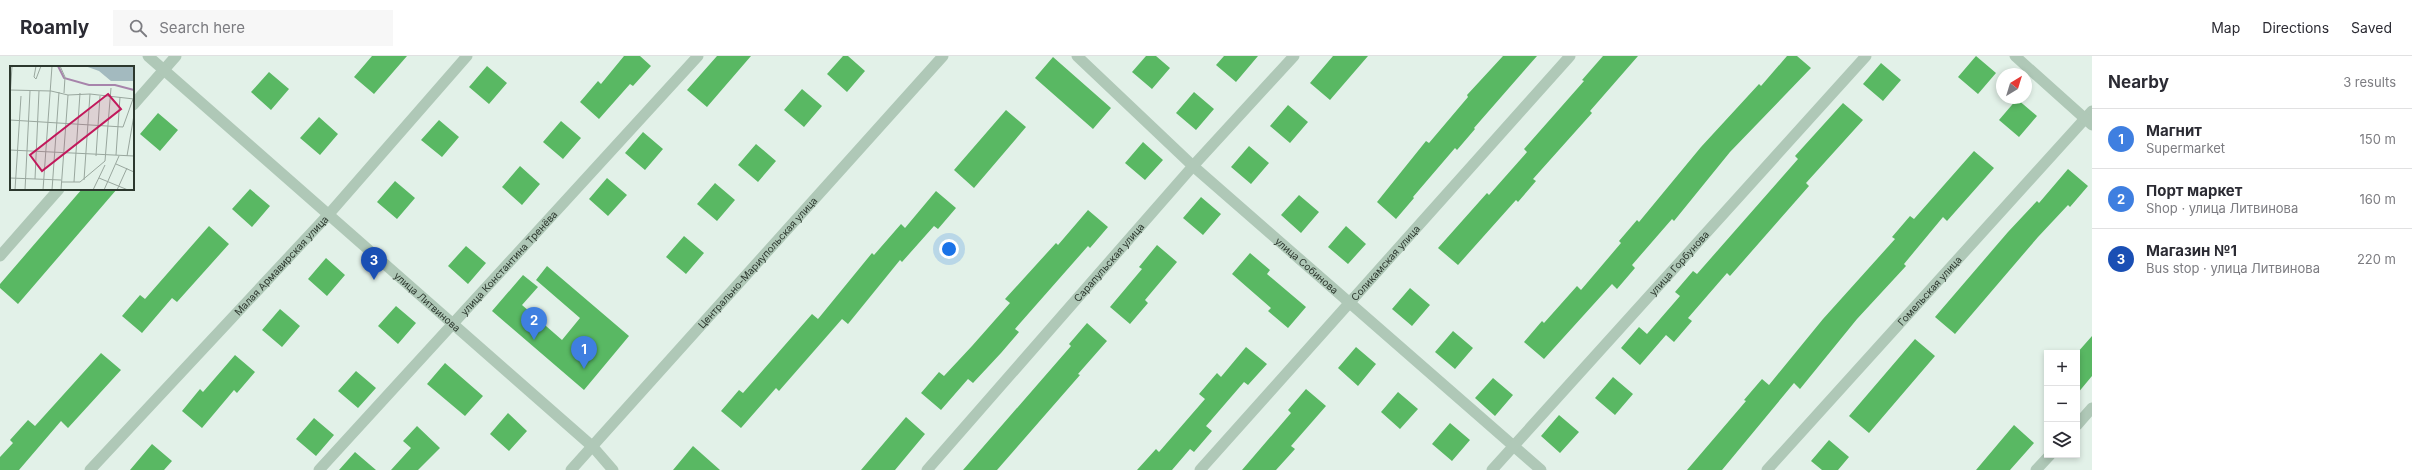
<!DOCTYPE html>
<meta charset="utf-8">
<style>
body{margin:0;font-family:Inter,sans-serif;background:#f7f7f7;color:#2b2b33}
.controls{position:absolute;right:12px;bottom:12px;display:grid;overflow:hidden;border-radius:0px;box-shadow:0 2px 6px #0003}
.controls button{width:36px;height:36px;display:grid;place-items:center;padding:0;border:0;border-bottom:1px solid #e1e1e2;background:#fff;color:#2b2b33;font:20px sans-serif}
.compass{position:absolute;left:1996px;top:12px;width:36px;height:36px;border-radius:50%;background:#fff;box-shadow:0 2px 6px #0003;rotate:38deg}
.you{position:absolute;left:949px;top:193px;width:14px;height:14px;margin:-10px;border:3px solid #fff;border-radius:50%;background:#1a73e8;box-shadow:0 0 0 6px #1a73e833}
.badge{display:grid;place-items:center;width:26px;height:26px;border-radius:50%;background:#512655;color:#fff;font-size:13px;font-weight:700}
.pin{position:absolute;translate:-50% -33px;filter:drop-shadow(0 1px 2px #0008)}
.pin::after{content:'';position:absolute;top:21px;width:14px;height:12px;background:inherit;clip-path:polygon(0 0,100% 0,50% 100%)}
.list{margin:0;padding:0;list-style:none}
h2{display:flex;justify-content:space-between;align-items:center;height:52px;margin:0;padding:0 16px;font-size:17px}
h2 small{font-size:13px;font-weight:400;color:#7c7c81}
.list li{display:grid;grid-template-columns:26px 1fr auto;gap:12px;align-items:center;box-sizing:border-box;height:60px;padding:0 16px;border-top:1px solid #e1e1e2}
.list b{display:block;font-size:15px;white-space:nowrap}
.list p{margin:0;font-size:13px;white-space:nowrap;color:#7c7c81}
.list em{font-size:13px;font-style:normal;color:#7c7c81}
.icon{flex:none;width:22px;height:22px;fill:none;stroke:currentColor;stroke-width:2;stroke-linecap:round;stroke-linejoin:round}
.map{position:relative;flex:none;width:2092px;height:414px;overflow:hidden}
header{display:flex;align-items:center;gap:24px;box-sizing:border-box;height:56px;padding:0 20px;background:#fff;border-bottom:1px solid #e1e1e2}
header strong{font-size:19px}
nav{display:flex;gap:22px;margin-inline-start:auto;font-size:14px}
.search{width:280px;height:36px;background:#f7f7f7;display:flex;align-items:center;gap:10px;box-sizing:border-box;padding:0 14px;border-radius:0px;color:#7c7c81;font-size:15px}
main{display:flex}
aside{flex:1;background:#fff}
.map>svg:first-child{display:block}
</style>
<header>
<strong>Roamly</strong>
<div class="search"><svg class="icon" aria-label="search" viewBox="0 0 24 24"><circle cx="10" cy="10" r="6"/><path d="M15 15l6 6"/></svg>Search here</div>
<nav><a>Map</a><a>Directions</a><a>Saved</a></nav>
</header>
<main>
<div class="map">
<svg width="2092" height="414" viewBox="0 0 2092 414">
<rect width="100%" height="100%" fill="#e2f1e8"/>
<path fill="#59b863" d="M372,0H407L374,38L354,21Z
M624,0H640L651,10L633,30L630,28L599,63L580,46L598,25L601,28Z
M717,0H751L707,51L687,34Z
M843,0H848L865,15L847,36L827,18Z
M1146,0H1156L1170,12L1152,33L1132,16Z
M1224,0H1258L1236,26L1216,9Z
M1333,0H1368L1330,44L1310,27Z
M1503,0H1537L1474,72L1475,73L1457,94L1455,92L1413,141L1414,142L1396,163L1377,146L1426,85L1429,87L1468,41L1467,39Z
M1603,0H1638L1590,55L1592,57L1533,123L1536,125L1518,146L1516,144L1458,209L1438,192L1487,137L1489,139L1527,96L1524,93L1584,25L1582,24Z
M1787,0H1797L1811,12L1730,96L1674,165L1672,163L1632,209L1635,212L1617,233L1612,228L1544,303L1524,286L1542,265L1544,267L1577,230L1581,234L1621,187L1619,185L1637,164L1639,166L1701,91L1759,28L1761,30Z
M1976,0L1996,17L1978,38L1958,21Z
M1053,1L1111,52L1093,73L1035,22Z
M1881,7L1901,24L1883,45L1863,28Z
M487,10L507,27L489,48L469,31Z
M269,16L289,33L271,54L251,36Z
M802,33L822,50L804,71L784,54Z
M1194,36L1214,53L1196,74L1176,57Z
M2017,43L2037,60L2019,81L1999,64Z
M1843,47L1863,64L1806,127L1809,130L1730,220L1727,217L1688,262L1692,265L1674,286L1666,279L1640,309L1621,292L1639,271L1647,278L1680,240L1675,236L1693,215L1697,218L1798,103L1795,100Z
M1288,49L1308,66L1290,87L1270,70Z
M1006,54L1026,71L974,132L954,114Z
M158,57L178,74L160,95L140,78Z
M319,61L338,78L320,99L300,82Z
M439,64L459,81L442,101L421,84Z
M561,65L581,82L563,103L543,86Z
M643,76L663,93L645,114L625,97Z
M1143,86L1163,104L1145,124L1125,107Z
M756,88L776,105L758,126L738,109Z
M1249,90L1269,107L1251,128L1231,111Z
M1974,95L1994,112L1947,165L1943,161L1904,208L1906,210L1857,263L1800,333L1794,327L1722,414H1687L1746,345L1744,344L1762,323L1769,329L1823,263L1895,183L1892,181L1910,160L1914,163Z
M520,110L540,128L522,149L502,131Z
M2068,113L2088,130L2070,151L2068,149L2038,181L1955,278L1935,261L2008,176L2037,145L2039,147Z
M607,122L627,139L608,160L589,143Z
M395,125L415,142L397,163L377,146Z
M715,127L735,144L717,165L697,148Z
M82,133H117L18,248L0,232V228Z
M250,133L270,150L252,171L232,153Z
M936,135L956,152L938,173L934,170L902,206L900,204L848,268L842,263L779,335L776,332L741,372L721,355L739,334L743,337L812,258L818,263L872,197L874,199L901,168L905,172Z
M1299,139L1319,156L1301,177L1281,159Z
M1201,141L1221,158L1203,179L1183,162Z
M1088,154L1108,171L1090,192L1088,190L1015,273L1019,276L1001,297L973,327L968,323L941,354L921,337L939,316L944,320L972,290L1010,247L1005,243L1056,187L1058,189Z
M209,170L229,188L177,246L172,242L142,277L122,260L140,239L145,243Z
M1346,170L1366,188L1348,208L1328,191Z
M684,180L704,197L686,218L666,201Z
M1157,189L1177,206L1145,244L1148,247L1130,268L1110,251L1142,213L1139,211Z
M466,190L486,207L468,228L448,210Z
M1250,197L1270,214L1267,218L1306,251L1288,272L1268,255L1271,252L1232,218Z
M326,202L345,219L327,240L308,223Z
M547,210L629,280L584,334L492,255L523,219L538,231L522,249L562,284L580,262L536,224Z
M1410,232L1430,249L1412,270L1392,253Z
M396,250L416,267L398,288L378,270Z
M280,253L300,270L282,291L262,274Z
M1087,267L1107,285L1078,318L1080,319L997,414H963L1071,290L1069,288Z
M1453,275L1473,292L1455,313L1435,296Z
M2092,280V320L2077,338V297Z
M1915,283L1935,300L1869,377L1849,360Z
M1246,291L1267,308L1248,329L1244,326L1206,370L1212,375L1194,396L1190,393L1172,414H1137L1156,393L1159,396L1205,343L1199,338L1217,317L1221,321Z
M1356,291L1376,308L1358,330L1338,312Z
M101,297L121,314L68,372L61,365L19,414H0V401L13,387L10,384L28,364L35,370Z
M235,299L255,316L237,337L234,334L202,372L182,355L200,333L203,336Z
M445,307L483,340L465,360L427,328Z
M356,315L376,332L358,352L338,335Z
M1613,321L1633,338L1615,359L1595,342Z
M1493,322L1513,339L1495,360L1475,342Z
M1306,333L1326,350L1291,390L1295,393L1276,414H1242L1291,357L1288,354Z
M1398,336L1418,353L1400,373L1381,356Z
M508,357L527,375L509,395L490,378Z
M1559,359L1579,376L1560,397L1541,380Z
M906,361L925,378L895,414H861Z
M314,362L334,379L316,400L296,383Z
M1450,367L1470,384L1452,405L1432,388Z
M2014,369L2034,387L2010,414H1976Z
M417,370L440,392L418,414H391L411,392L403,385Z
M1829,384L1849,401L1838,414H1822L1811,405Z
M152,388L172,405L164,414H130Z
M693,390L720,414H673Z
M355,396L376,414H339Z"/>
<g fill="none" stroke-linecap="round" stroke-linejoin="round">
<g stroke="#afc8b7" stroke-width="11">
<path id="s1" d="M1077,0L1193,110L1541,414"/>
<path d="M133,49L176,0"/>
<path d="M0,200L59,133"/>
<path d="M2077,369L2092,352"/>
<path id="s2" d="M90,414L329,158L467,0"/>
<path id="s3" d="M319,414L698,0"/>
<path id="s4" d="M927,414L1193,110L1294,0"/>
<path id="s5" d="M1200,414L1570,0"/>
<path id="s6" d="M1492,414L1866,0"/>
<path id="s7" d="M1767,414L2092,55"/>
<path d="M2036,414L2050,399"/>
</g>
<g stroke="#afc8b7" stroke-width="11">
<path id="s8" d="M148,0L593,391L613,414"/>
<path d="M2015,0L2092,69"/>
<path id="s9" d="M571,414L943,0"/>
</g>
</g>
<g text-anchor="middle" stroke-width="3" stroke-linejoin="round" paint-order="stroke">
<g font-size="10" fill="#2c382e" stroke="#eef9f3">
<text dy="4" stroke="none"><textPath href="#s4" startOffset="276">Сарапульская улица</textPath></text>
<text dy="4" stroke="none"><textPath href="#s3" startOffset="281">улица Константина Тренёва</textPath></text>
<text dy="4" stroke="none"><textPath href="#s9" startOffset="279">Центрально-Мариупольская улица</textPath></text>
<text dy="4" stroke="none"><textPath href="#s5" startOffset="278">Соликамская улица</textPath></text>
<text dy="4" stroke="none"><textPath href="#s6" startOffset="279">улица Горбунова</textPath></text>
<text dy="4" stroke="none"><textPath href="#s2" startOffset="280">Малая Армавирская улица</textPath></text>
<text dy="4" stroke="none"><textPath href="#s1" startOffset="311">улица Собинова</textPath></text>
<text dy="4" stroke="none"><textPath href="#s7" startOffset="242">Гомельская улица</textPath></text>
<text dy="4" stroke="none"><textPath href="#s8" startOffset="372">улица Литвинова</textPath></text>
</g>
</g>
<g transform="translate(10 10)">
<rect width="124" height="124" fill="#e2f1e8"/>
<path d="M75,0H124V15H101L89,5Z" fill="#a3babf"/>
<path fill="none" stroke="#a784ab" stroke-width="2" d="M48,0L54,12L79,19H105L124,24"/>
<path fill="none" stroke="#99a79e" stroke-width="1" d="M26,0L24,11L26,13L31,0M50,0L55,11L54,27M0,24L41,25L58,29M58,29L80,28L124,33M0,32L2,0M0,54L113,61L123,33M0,84L124,90M106,89L110,31M86,90L90,30M117,90L124,49M106,98L124,106M0,112L51,114M89,112L118,124M25,113L29,25M74,114L80,28M51,116H70L95,95L101,22M64,116L70,27M5,124L11,30M15,124L20,25M33,124L42,0M42,124L49,26M51,124L58,29M83,124L95,99M94,124L109,90M107,124L117,102"/>
<path fill="#c2185b" fill-opacity="0.15" stroke="#c2185b" stroke-width="2" d="M98,28L111,43L32,105L20,89Z"/>
<rect width="124" height="124" fill="none" stroke="#2c382e" stroke-width="2"/>
</g>
</svg>
<div class="controls">
<button>+</button>
<button>−</button>
<button><svg class="icon" aria-label="layers" viewBox="0 0 24 24"><path d="M12 4l9 5-9 5-9-5zM3 14l9 5 9-5"/></svg></button>
</div>
<svg class="compass" viewBox="-18 -18 36 36"><path d="M0-13l5 13h-10z" fill="#e53935"/><path d="M0 13l5-13h-10z" fill="#7c7c81"/></svg>
<div class="you"></div>
<div class="pin badge" style="left:584px;top:313px;background:#3f7fe0">1</div>
<div class="pin badge" style="left:534px;top:284px;background:#3f7fe0">2</div>
<div class="pin badge" style="left:374px;top:224px;background:#1a4fb4">3</div>
</div>
<aside>
<h2>Nearby<small>3 results</small></h2>
<ul class="list">
<li><span class="badge" style="background:#3f7fe0">1</span><div><b>Магнит</b><p>Supermarket</p></div><em>150 m</em></li>
<li><span class="badge" style="background:#3f7fe0">2</span><div><b>Порт маркет</b><p>Shop · улица Литвинова</p></div><em>160 m</em></li>
<li><span class="badge" style="background:#1a4fb4">3</span><div><b>Магазин №1</b><p>Bus stop · улица Литвинова</p></div><em>220 m</em></li>
</ul>
</aside>
</main>
